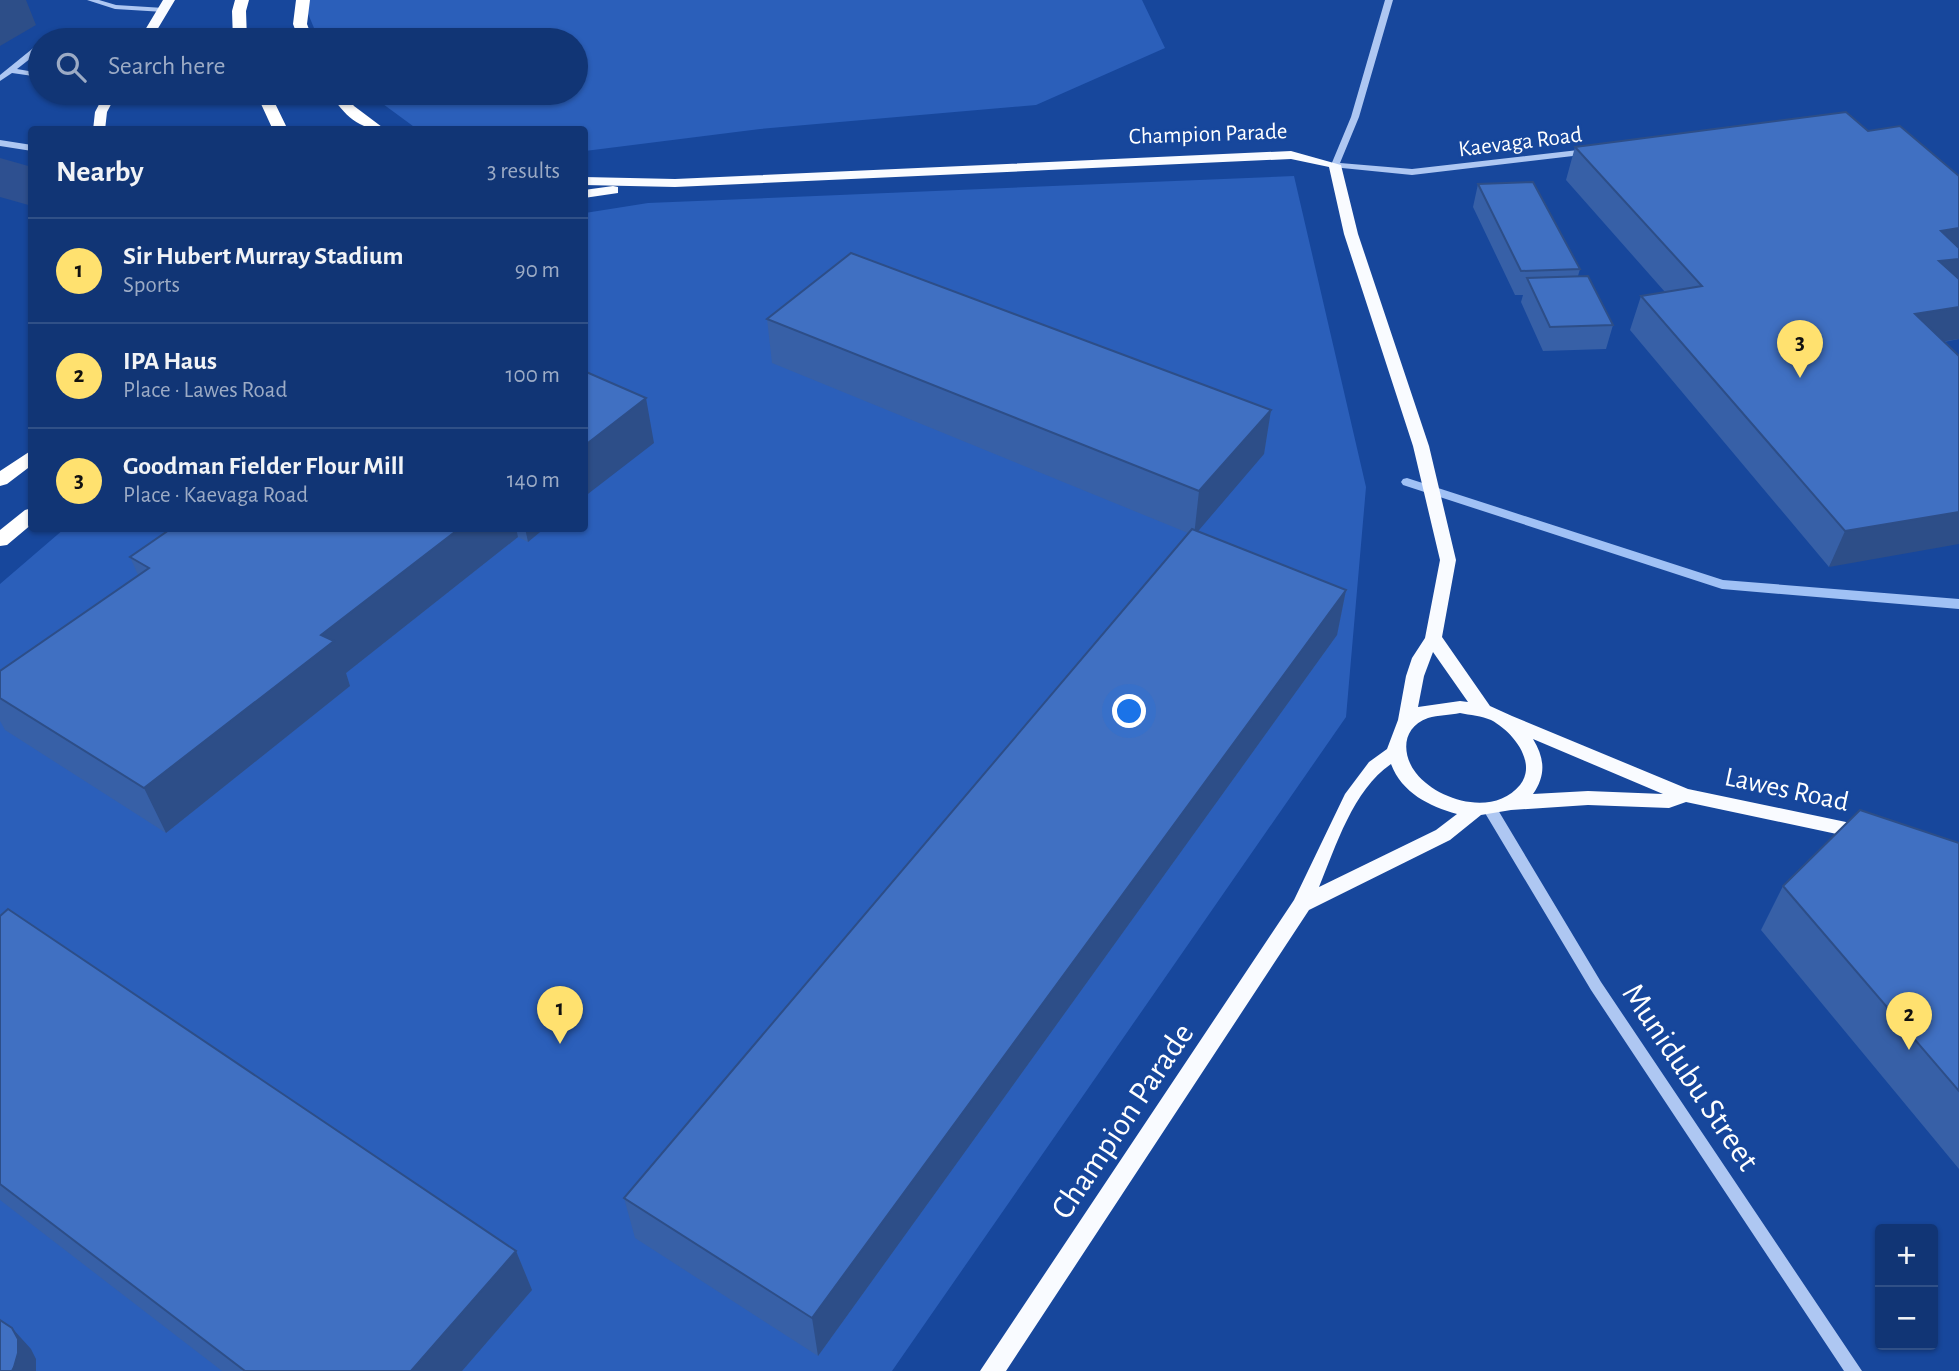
<!DOCTYPE html>
<meta charset="utf-8">
<style>
body{margin:0;font-family:"Alegreya Sans",sans-serif;background:#1a3d7a;color:#f1f3f6}
.controls{position:absolute;right:21px;bottom:21px;display:grid;overflow:hidden;border-radius:7px;box-shadow:0 2px 5px #0004}
.controls button{width:63px;height:63px;display:grid;place-items:center;padding:0;border:0;border-bottom:2px solid #305087;background:#113575;color:#f1f3f6;font:35px sans-serif}
.you{position:absolute;left:1130px;top:712px;width:24px;height:24px;margin:-18px;border:5px solid #fff;border-radius:50%;background:#1a73e8;box-shadow:0 0 0 10px #1a73e833}
.badge{display:grid;place-items:center;width:46px;height:46px;border-radius:50%;background:#ffe16f;color:#111;font-size:23px;font-weight:700}
.pin{position:absolute;translate:-50% -58px;filter:drop-shadow(0 2px 4px #0008)}
.pin::after{content:'';position:absolute;top:37px;width:24px;height:21px;background:inherit;clip-path:polygon(0 0,100% 0,50% 100%)}
.list{margin:0;padding:0;list-style:none}
h2{display:flex;justify-content:space-between;align-items:center;height:91px;margin:0;padding:0 28px;font-size:30px}
h2 small{font-size:23px;font-weight:400;color:#9cabc5}
.list li{display:grid;grid-template-columns:46px 1fr auto;gap:21px;align-items:center;box-sizing:border-box;height:105px;padding:0 28px;border-top:2px solid #305087}
.list b{display:block;font-size:26px;white-space:nowrap}
.list p{margin:0;font-size:23px;white-space:nowrap;color:#9cabc5}
.list em{font-size:23px;font-style:normal;color:#9cabc5}
.icon{flex:none;width:38px;height:38px;fill:none;stroke:currentColor;stroke-width:2;stroke-linecap:round;stroke-linejoin:round}
.map{position:relative;flex:none;width:1959px;height:1371px;overflow:hidden}
.search{position:absolute;background:#113575;box-shadow:0 2px 5px #0004;left:28px;top:28px;width:560px;height:77px;display:flex;align-items:center;gap:18px;box-sizing:border-box;padding:0 24px;border-radius:38px;color:#9cabc5;font-size:26px}
.panel{position:absolute;background:#113575;box-shadow:0 2px 5px #0004;left:28px;top:126px;width:560px;height:406px;border-radius:7px}
.map>svg:first-child{display:block}
</style>
<div class="map">
<svg width="1959" height="1371" viewBox="0 0 1959 1371">
<rect width="100%" height="100%" fill="#17479c"/>
<path fill="#2b5fba" d="M305,0H1142L1165,48L1036,105L760,129L585,151L584,130L417,129L368,93H576V40H319L304,4Z
M1294,176L1366,487L1346,717L892,1371H0V584L64,529L584,528L585,213L648,203Z"/>
<g fill="none" stroke-linecap="round" stroke-linejoin="round">
<path fill="#a0c1f5" fill-rule="evenodd" d="M1407,478L1723,580L1959,599V609L1722,589L1403,485L1401,482L1403,479Z"/>
<path fill="#2e5090" fill-rule="evenodd" d="M0,158L32,167V206L0,197Z"/>
<path fill="#aec7f2" fill-rule="evenodd" d="M87,0H99L116,5L164,8L168,10L164,12L115,9Z
M1385,0H1393L1359,117L1340,163L1412,169L1587,149L1590,150V154L1412,175L1332,167L1331,165L1351,117Z
M74,28L92,30L118,40C104,41 93,33 79,33C67,33 58,41 46,40L56,33Z
M37,45H40V51L17,69L40,73V77L12,73L0,81V75Z
M0,140L32,145V151L0,146Z
M1490,804L1495,805L1601,982L1862,1371H1844L1591,990L1485,813L1483,809L1485,805Z"/>
<path fill="#f9fbff" fill-rule="evenodd" d="M163,0H175L151,40H139Z
M105,93H117L107,112L105,130H93L95,112Z
M1291,151L1341,165L1358,234L1429,446L1456,560L1442,637L1490,706L1512,716L1688,789L1865,826L1872,828L1874,833L1872,838L1865,840L1686,802L1669,808L1588,805L1511,810L1481,815L1450,840L1309,910L1006,1371H980L1294,900L1345,794L1369,762L1387,749L1398,720L1406,676L1412,658L1425,638L1440,560L1413,446L1344,234L1329,167L1291,159L675,187L584,185V177L675,179ZM1433,652L1468,702L1460,701L1418,707L1424,676ZM1460,713C1470,715 1482,716 1491,720C1512,731 1538,762 1520,785C1494,817 1438,801 1416,773C1401,754 1402,727 1428,718C1438,715 1450,715 1460,713ZM1533,739L1663,794L1588,791L1533,794C1546,775 1545,759 1533,739ZM1391,764C1402,793 1429,806 1457,814L1436,830L1319,887C1336,846 1353,790 1391,764Z
M613,186L618,187V193L584,198V190Z"/>
<path fill="#fff" fill-rule="evenodd" d="M235,0H249L246,11L247,40H233L232,11Z
M296,0H310L307,24L313,40H299L293,24Z
M256,93H270L288,130H273Z
M329,93H343L354,106L386,130C358,130 345,115 329,93Z
M32,450V465L7,484L0,486V471Z
M32,508V524L7,545L0,546V530L25,510Z"/>
</g>
<path fill="#3760a7" d="M1868,131L1959,176V339L1944,342L1829,567L1630,330L1641,296L1665,292L1566,180L1575,147Z
M1478,184L1580,269L1578,276L1613,325L1606,349L1543,351L1521,302L1523,295H1515L1473,207Z
M767,319L1271,410L1264,454L1197,531L1346,590L1337,635L818,1356L635,1238L624,1198L1188,533L772,363Z
M172,528H545L528,542L518,537L346,673L350,686L166,833L5,730L0,721V671L138,575L130,557Z
M1959,843V1169L1761,930L1783,886Z
M0,916L516,1251L532,1290L462,1371H222L0,1200Z"/>
<path fill="#2d4e88" d="M0,0H26L36,25L0,46Z
M1959,228V281L1924,296L1941,231Z
M1959,307V339L1900,348L1915,314Z
M646,398L654,443L584,497V446Z
M1271,410L1264,454L1194,536L1199,491Z
M1959,512V544L1829,567L1845,531Z
M460,528H516L518,537L346,673L350,686L166,833L144,788L321,635Z
M525,528H545L528,542Z
M1346,590L1337,635L818,1356L812,1318Z
M516,1251L532,1290L462,1371H411Z
M12,1328L31,1349L36,1359V1371H12Z"/>
<path fill="#4070c2" stroke="#2d4e88" stroke-width="2" d="M1846,112L1868,131L1900,126L1959,176V228L1941,231L1959,248V259L1939,261L1959,279V307L1915,314L1959,356V512L1845,531L1641,296L1702,286L1575,147Z
M1533,182L1580,269L1521,271L1478,184Z
M851,253L1271,410L1199,491L767,319Z
M1588,276L1613,325L1550,327L1527,278Z
M584,371L646,398L584,446Z
M172,528H460L321,635L334,641L144,788L0,698V671L149,568L130,557Z
M1192,529L1346,590L812,1318L624,1198Z
M1860,810L1959,843V1091L1783,886Z
M8,909L516,1251L411,1371H245L0,1184V916Z
M0,1320L12,1328L18,1339V1353L14,1367L12,1371H0Z"/>
<g text-anchor="middle" stroke-width="5" stroke-linejoin="round" paint-order="stroke">
<g font-size="23" fill="#fff" stroke="#17479c">
<text transform="translate(1208 133) rotate(-2)" y="8">Champion Parade</text>
<text transform="translate(1520 141) rotate(-7)" y="8">Kaevaga Road</text>
</g>
<g font-size="28" fill="#fff" stroke="#17479c">
<text transform="translate(1787 788) rotate(12)" y="10">Lawes Road</text>
</g>
<g font-size="33" fill="#fff" stroke="#17479c">
<text transform="translate(1692 1076) rotate(56)" y="12">Munidubu Street</text>
<text transform="translate(1121 1120) rotate(-56)" y="12">Champion Parade</text>
</g>
</g>
</svg>
<div class="controls">
<button>+</button>
<button>−</button>
</div>
<div class="you"></div>
<div class="pin badge" style="left:560px;top:1044px">1</div>
<div class="pin badge" style="left:1909px;top:1050px">2</div>
<div class="pin badge" style="left:1800px;top:378px">3</div>
<div class="search"><svg class="icon" aria-label="search" viewBox="0 0 24 24"><circle cx="10" cy="10" r="6"/><path d="M15 15l6 6"/></svg>Search here</div>
<section class="panel">
<h2>Nearby<small>3 results</small></h2>
<ul class="list">
<li><span class="badge">1</span><div><b>Sir Hubert Murray Stadium</b><p>Sports</p></div><em>90 m</em></li>
<li><span class="badge">2</span><div><b>IPA Haus</b><p>Place · Lawes Road</p></div><em>100 m</em></li>
<li><span class="badge">3</span><div><b>Goodman Fielder Flour Mill</b><p>Place · Kaevaga Road</p></div><em>140 m</em></li>
</ul>
</section>
</div>
